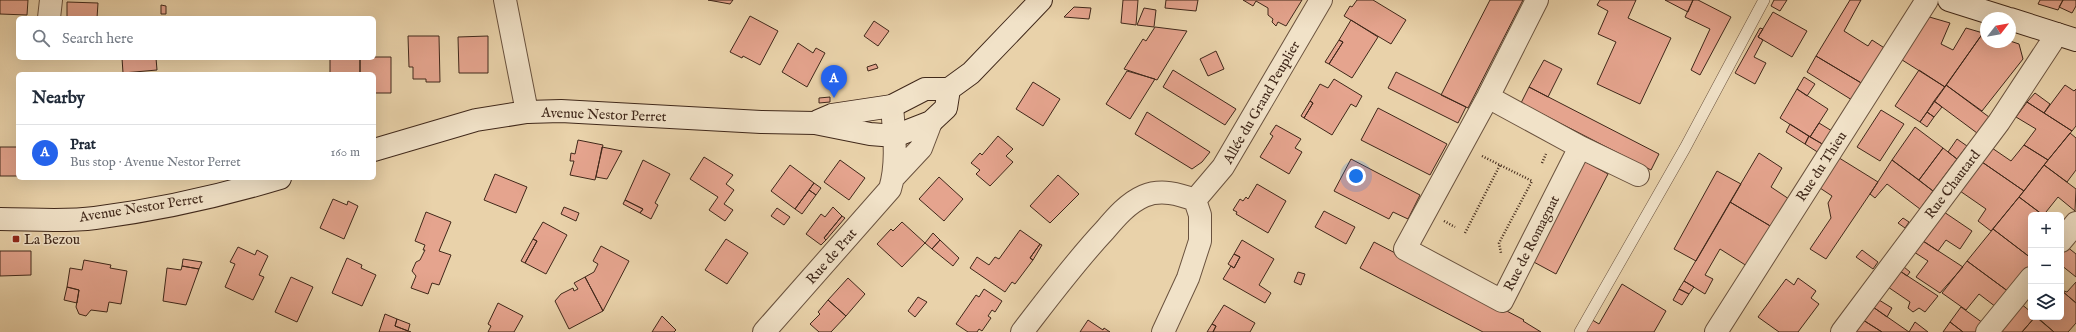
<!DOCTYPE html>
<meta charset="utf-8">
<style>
body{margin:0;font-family:"IM FELL English",serif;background:#f2f2f3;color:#1f2937}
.controls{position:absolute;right:12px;bottom:12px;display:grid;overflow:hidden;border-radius:6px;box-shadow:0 4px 16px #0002}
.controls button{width:36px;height:36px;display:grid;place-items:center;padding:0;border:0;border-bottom:1px solid #e0e1e3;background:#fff;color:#1f2937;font:20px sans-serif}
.compass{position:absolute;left:1980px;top:12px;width:36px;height:36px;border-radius:50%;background:#fff;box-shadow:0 4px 16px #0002;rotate:59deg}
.you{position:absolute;left:1356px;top:176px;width:14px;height:14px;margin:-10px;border:3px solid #fff;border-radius:50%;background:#1a73e8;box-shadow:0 0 0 6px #1a73e833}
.badge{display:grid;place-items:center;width:26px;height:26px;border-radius:50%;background:#2563eb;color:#fff;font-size:13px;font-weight:700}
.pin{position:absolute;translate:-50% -33px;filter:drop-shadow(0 1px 2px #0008)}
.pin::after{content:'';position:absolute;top:21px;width:14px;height:12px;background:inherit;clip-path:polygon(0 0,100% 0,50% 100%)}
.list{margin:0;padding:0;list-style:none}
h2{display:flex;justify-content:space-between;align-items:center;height:52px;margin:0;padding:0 16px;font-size:17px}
h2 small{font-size:13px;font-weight:400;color:#747a83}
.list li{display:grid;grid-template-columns:26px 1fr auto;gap:12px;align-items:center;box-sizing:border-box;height:56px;padding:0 16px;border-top:1px solid #e0e1e3}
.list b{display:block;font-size:15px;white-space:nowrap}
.list p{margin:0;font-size:13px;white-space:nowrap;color:#747a83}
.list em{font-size:13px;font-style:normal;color:#747a83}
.icon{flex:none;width:22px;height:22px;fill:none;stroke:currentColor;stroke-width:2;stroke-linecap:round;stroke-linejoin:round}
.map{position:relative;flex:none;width:2076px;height:332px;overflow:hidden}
.search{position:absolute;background:#fff;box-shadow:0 4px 16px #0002;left:16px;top:16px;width:360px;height:44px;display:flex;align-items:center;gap:10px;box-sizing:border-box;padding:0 14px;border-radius:6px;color:#747a83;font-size:15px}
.panel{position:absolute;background:#fff;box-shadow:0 4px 16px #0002;left:16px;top:72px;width:360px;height:108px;border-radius:6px}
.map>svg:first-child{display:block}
</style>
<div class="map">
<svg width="2076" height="332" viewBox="0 0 2076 332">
<rect width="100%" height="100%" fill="#e9d2aa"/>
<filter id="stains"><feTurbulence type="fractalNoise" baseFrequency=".005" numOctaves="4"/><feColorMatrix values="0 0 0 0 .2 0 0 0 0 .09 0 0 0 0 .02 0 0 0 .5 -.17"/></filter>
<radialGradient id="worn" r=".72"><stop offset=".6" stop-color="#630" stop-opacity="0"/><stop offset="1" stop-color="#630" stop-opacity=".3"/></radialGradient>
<path fill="#e5a48e" stroke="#40281a" d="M0,0H28L27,15L0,14Z
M708,0H733L730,4Z
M1123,0H1138L1136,25L1121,23Z
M1166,0H1198L1196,11L1165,8Z
M1243,0H1302L1286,26L1278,22L1276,26L1272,22L1273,19L1268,15V8L1256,1L1253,6Z
M1357,0H1373L1406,20L1391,44L1344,16L1350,6L1352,7Z
M1490,0H1523L1468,108L1441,95Z
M1600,0H1636L1628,18L1671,38L1640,104L1597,84L1616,42L1598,34L1608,11L1597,5Z
M1665,0H1693L1688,12Z
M1693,0H1698L1731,17L1700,75L1691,70L1710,29L1685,17Z
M1774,0H1787L1780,11L1771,6Z
M1850,0H1861L1844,31L1868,46L1872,40L1886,49L1863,84L1816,56Z
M2040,0H2063L2058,10L2038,4Z
M2063,0H2076V6L2072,13L2059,7Z
M67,2L98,3L97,18H67Z
M161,5L166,6V14H161Z
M1074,7L1091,8L1089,19L1064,17Z
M1144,8L1156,10L1154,27L1137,25Z
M1773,12L1807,31L1792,57L1758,37Z
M750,16L778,31L760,65L743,56L742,58L730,52Z
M1926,16L1950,23L1941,44L1953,50L1966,28L1983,33L1945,87L1899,58Z
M1351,20L1378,37L1352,78L1329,64L1343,42L1339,40Z
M874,21L889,31L878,46L864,36Z
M1155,27L1187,31L1157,80L1124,69L1143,39L1146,41Z
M1760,28L1763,29L1758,37L1763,40L1754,57L1766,63L1755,84L1735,73Z
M1983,33L1986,34V42L2010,41L2019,44L2023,59L1982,111L1946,85Z
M408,36H439L440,82H426V79H413V67H409Z
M488,36V73H459L458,37Z
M1339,40L1343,42L1329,64L1325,62Z
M798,43L813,53L816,48L825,53L807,87L782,72Z
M1216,51L1224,69L1208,76L1200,59Z
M1816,56L1863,84L1852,100L1807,72Z
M374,57H391V93H374V74H360V58Z
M122,58H156L157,70L123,73Z
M330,58H360V74H330Z
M1544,60L1562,69L1548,97L1529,87Z
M876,64L878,68L868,71L867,67Z
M1173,70L1236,109L1225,125L1163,87Z
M1919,70L1945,87L1920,122L1895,106Z
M1127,71L1155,79L1130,119L1106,104Z
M1396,72L1466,107L1458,123L1388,88Z
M1804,77L1815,84L1807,96L1797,89Z
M1334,79L1362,96L1356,107L1351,104L1332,135L1304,118L1313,103L1310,101L1320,84L1328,88Z
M1033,82L1060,99L1043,126L1016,109Z
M1946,85L1989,117L1977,133L1934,101Z
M2065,85L2074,91L2076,89V126L2072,131L2044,113Z
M1529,87L1659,154L1651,170L1521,103Z
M1797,89L1828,109L1810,137L1780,118Z
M2035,93L2050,104L2044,113L2027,102Z
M830,97V102L819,103V98Z
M1310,101L1313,103L1304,118L1301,116Z
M1934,101L1942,107L1934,117L1927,112Z
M2027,102L2072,131L2048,160L2024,145L2036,129L2016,117Z
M1378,108L1447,144L1430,175L1361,140Z
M1881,110L1904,124L1880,161L1857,147Z
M1147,112L1210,152L1202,162L1192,169L1135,134Z
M1927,112L1934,117L1927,127L1920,122Z
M1819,123L1832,131L1824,145L1810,137Z
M1790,124L1809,136L1805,144L1786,132Z
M1276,125L1301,139L1295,148L1302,152L1289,174L1260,157L1273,136L1270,134Z
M1915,127L1943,148L1919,180L1892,160Z
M2070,133L2076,138V170L2067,182L2044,165Z
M998,136L1013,149L1006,156L1013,162L990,186L976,174L980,170L971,163L980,153L982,155Z
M1809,136L1824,145L1819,153L1805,144Z
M1957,139L1967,146L1957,159L1948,152Z
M578,140L603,145L595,180L570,175L574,161H570L571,153L575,154Z
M2024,145L2048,160L2024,191L1982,162L1992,148L2011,161Z
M0,147H18V176H0Z
M602,147L622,151L607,179L596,177Z
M1943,148L1957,159L1933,191L1919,180Z
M1759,153L1782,168L1771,187L1789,199L1772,227L1730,202Z
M1836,156L1878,182L1826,259L1810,249L1831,218L1828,203L1832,196L1817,186Z
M704,157L733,175L726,184L734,190L724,204L733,210L725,221L709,210L718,197L690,179Z
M1351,159L1420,195L1408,219L1393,212L1389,219L1334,191Z
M643,160L670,174L655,203L658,205L651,219L640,213L643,209L625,200Z
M840,160L865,178L849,200L824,182Z
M1582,160L1608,174L1556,274L1530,260Z
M1892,160L1933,191L1920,209L1887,184L1875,198L1870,194Z
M1982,162L2024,191L1991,231L1978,221L1986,209L1960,191Z
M790,165L814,183L795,209L771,191Z
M2044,165L2076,189L2075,211L2058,197L2046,212L2049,215H2043L2019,197Z
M1717,171L1741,184L1696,261L1674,249Z
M495,174L527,187L516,213L484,200Z
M1058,175L1079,194L1050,223L1030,206Z
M939,177L963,199L944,221L919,199Z
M814,183L821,188L816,195L809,190Z
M1257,184L1286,201L1268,233L1236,214L1237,212L1233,210L1240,199L1243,201L1246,197L1248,199Z
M809,190L816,195L802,214L795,209Z
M2019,197L2043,215H2031L2029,234L2031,258L1993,229Z
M333,199L347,205L348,201L358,206L344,239L320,228Z
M625,200L643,209L640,213L623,204Z
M1730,202L1772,227L1747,266L1720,249L1705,275L1713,279L1705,294L1684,281Z
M564,207L579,213L576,221L561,214Z
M833,207L842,216L824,238L826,240L821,245L806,234L821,214L825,217Z
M777,208L790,217L784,225L771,216Z
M1324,211L1355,227L1346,244L1315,227Z
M426,212L451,222L439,251L451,255L439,285L432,283L428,294L411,288L416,276L412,271L416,262L420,260L425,250H423L425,245L415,241Z
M1944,212L1972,231L1960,249L1946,240L1938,251L1923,241Z
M842,216L845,218L826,240L824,238Z
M1903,218L1909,222L1905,228L1898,223Z
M543,222L567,235L546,274L525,263L537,241L533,239Z
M902,222L925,243L902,267L877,244L891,229L893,231Z
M1993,229L2031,258V265L2009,292L1967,261Z
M1020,230L1040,244L1030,258L1033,260L1015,284L1012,282L1005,292L970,268L977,257L989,265L995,257L999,259Z
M933,233L940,240L932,249L925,243Z
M533,239L537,241L525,263L521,261Z
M726,239L748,253L727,284L705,270Z
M940,240L959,258L953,266L932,249Z
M1242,240L1274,259L1259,285L1271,293L1265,303L1223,279L1231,266L1234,268L1240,257L1234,254Z
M1923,241L1963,267L1940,293L1916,277L1928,261L1914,252Z
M1374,242L1524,320L1523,321L1541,332H1483L1360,268Z
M1040,244L1042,245L1033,260L1030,258Z
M601,246L629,261L603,311L585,277L594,272L598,264L593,261Z
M2066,246L2076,254V277L2061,265V252Z
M238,247L255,255L257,250L268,256L259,275L264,277L253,300L225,287L235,264L230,262Z
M1862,250L1878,262L1873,269L1856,257Z
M0,251H31V275L0,276Z
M1234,254L1240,257L1234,268L1228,264Z
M347,258L362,265L361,268L376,275L362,306L332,293Z
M183,259L202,262L199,269L182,266Z
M84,260L111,265L110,268L127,271L121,304L109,302L107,312L91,310L86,316L79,314L76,307L79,290L67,287L70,268L82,270Z
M1967,261L2009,292L1996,307L1979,294L1966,310L1942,293Z
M182,266L199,269L186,305L163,301L167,268L181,270Z
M1904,267L1910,272L1907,276L1900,271Z
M1900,271L1938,296L1925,312L1919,308L1913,312L1908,308L1910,302L1888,287Z
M1298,272L1305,274L1301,285L1294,282Z
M291,277L313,287L297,322L275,312Z
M585,277L603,311L569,329L555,301L561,294L573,288L574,291L578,289L574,283Z
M848,278L865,294L846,316L828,300Z
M1798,278L1816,291L1811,298L1819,304L1798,332H1779L1758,317L1786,279L1794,285Z
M1684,281L1694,287L1689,294L1679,289Z
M2076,282V303L2061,290L2067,292Z
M1622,284L1666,311L1654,332H1582L1589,318L1599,324Z
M67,287L79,290L77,303L64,300Z
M984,289L1002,301L995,312L992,310L988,316L991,318L982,331L979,329L977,332H968L956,324L976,295L979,297Z
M1679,289L1689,294L1682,305L1673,300Z
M2061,290L2076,303V323L2068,332H2054L2037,317H2061Z
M918,297L927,302L915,317L908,311Z
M828,300L846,316L831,332H819L810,324L820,314L818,312Z
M1879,300L1892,308L1887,317L1873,307Z
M498,303L523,316L514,332H488L491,326L488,324Z
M2020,303L2031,312V317H2035L2022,332H1996Z
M1224,305L1255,323L1250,332H1213L1216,326L1212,324Z
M1873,307L1909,332H1882L1863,320Z
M1961,307L1983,323L1976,332H1963L1950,322Z
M385,314L397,319L395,326L411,332H379Z
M662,316L676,330L674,332H652Z
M2035,317H2036L2054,332H2022Z
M397,319L410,324L408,331L395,326Z
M1088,320L1103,330L1104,328L1110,332H1080Z
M1863,320L1882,332H1854Z
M1915,322L1928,332H1909Z
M1950,322L1963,332H1943Z
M1212,324L1216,326L1213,332H1207Z"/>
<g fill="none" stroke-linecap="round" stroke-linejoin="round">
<g stroke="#6a523e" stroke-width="12">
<path id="service" d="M1580,332L1685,148L1764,0"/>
</g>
<g stroke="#6a523e" stroke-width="24">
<path id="minor" d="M505,0L527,112
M1537,0L1488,97L1405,249L1502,301L1580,147
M49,18L51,0
M1488,97L1580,147L1638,175
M893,178L921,148L931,122
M1195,200L1223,167L1321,0
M2061,241L2076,223
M764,332L890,189C898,163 894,133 892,106
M1022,332C1049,297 1075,262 1105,230C1116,217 1128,203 1144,196C1161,189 1179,194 1195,200
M1163,332L1188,278L1200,241V215L1195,200
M1716,332L1927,0
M1842,332L1999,122L2057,34
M1987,332L2031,278"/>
</g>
<g stroke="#40281a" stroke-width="24">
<path id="secondary" d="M1949,0L2006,18
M2010,19L2076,40
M818,121L832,115L892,106L925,89H949L971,73L1041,0
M374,150L476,120L527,112L561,111L761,122L815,123L870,134L895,136L931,122L946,108L949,89
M0,219C31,219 64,222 95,218C157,210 220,196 280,178"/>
</g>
<path stroke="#40281a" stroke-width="2.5" stroke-dasharray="1 2" stroke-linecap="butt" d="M1482,156L1532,181L1499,243L1501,253
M1542,163L1546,154
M1444,221L1455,227
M1465,233L1500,165"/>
<use href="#service" stroke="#f1e2c8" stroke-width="11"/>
<use href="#minor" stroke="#f1e2c8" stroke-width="22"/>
<use href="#secondary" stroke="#f1e2c8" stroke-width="22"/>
</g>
<rect fill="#8f2418" stroke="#f1e2c8" stroke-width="1.5" x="12" y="235" width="8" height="8" rx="2"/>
<g text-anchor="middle" stroke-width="3" stroke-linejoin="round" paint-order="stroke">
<g font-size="14" fill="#40281a" stroke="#f1e2c8">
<text transform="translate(1261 102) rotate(-60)" y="5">Allée du Grand Peuplier</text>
<text transform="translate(604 114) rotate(2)" y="5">Avenue Nestor Perret</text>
<text transform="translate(1821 166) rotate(-57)" y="5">Rue du Thieu</text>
<text transform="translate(1952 184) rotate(-53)" y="5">Rue Chautard</text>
<text transform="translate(141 207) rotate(-9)" y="5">Avenue Nestor Perret</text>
<text transform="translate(1531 243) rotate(-63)" y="5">Rue de Romagnat</text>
<text transform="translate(831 256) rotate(-49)" y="5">Rue de Prat</text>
</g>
<g font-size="14" fill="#40281a" stroke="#f1e2c8" text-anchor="start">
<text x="24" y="244">La Bezou</text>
</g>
</g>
<rect width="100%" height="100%" filter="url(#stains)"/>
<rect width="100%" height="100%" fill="url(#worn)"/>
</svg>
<div class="controls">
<button>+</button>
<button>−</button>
<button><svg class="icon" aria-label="layers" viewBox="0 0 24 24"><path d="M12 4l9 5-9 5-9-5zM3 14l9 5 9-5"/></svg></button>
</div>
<svg class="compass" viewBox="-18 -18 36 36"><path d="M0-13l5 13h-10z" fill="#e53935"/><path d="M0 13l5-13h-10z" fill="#747a83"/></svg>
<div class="you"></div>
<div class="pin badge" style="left:834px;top:98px">A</div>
<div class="search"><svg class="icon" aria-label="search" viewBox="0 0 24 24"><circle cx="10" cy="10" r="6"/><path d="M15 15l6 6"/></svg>Search here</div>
<section class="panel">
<h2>Nearby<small></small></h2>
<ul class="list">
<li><span class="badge">A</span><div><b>Prat</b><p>Bus stop · Avenue Nestor Perret</p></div><em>160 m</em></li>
</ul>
</section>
</div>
